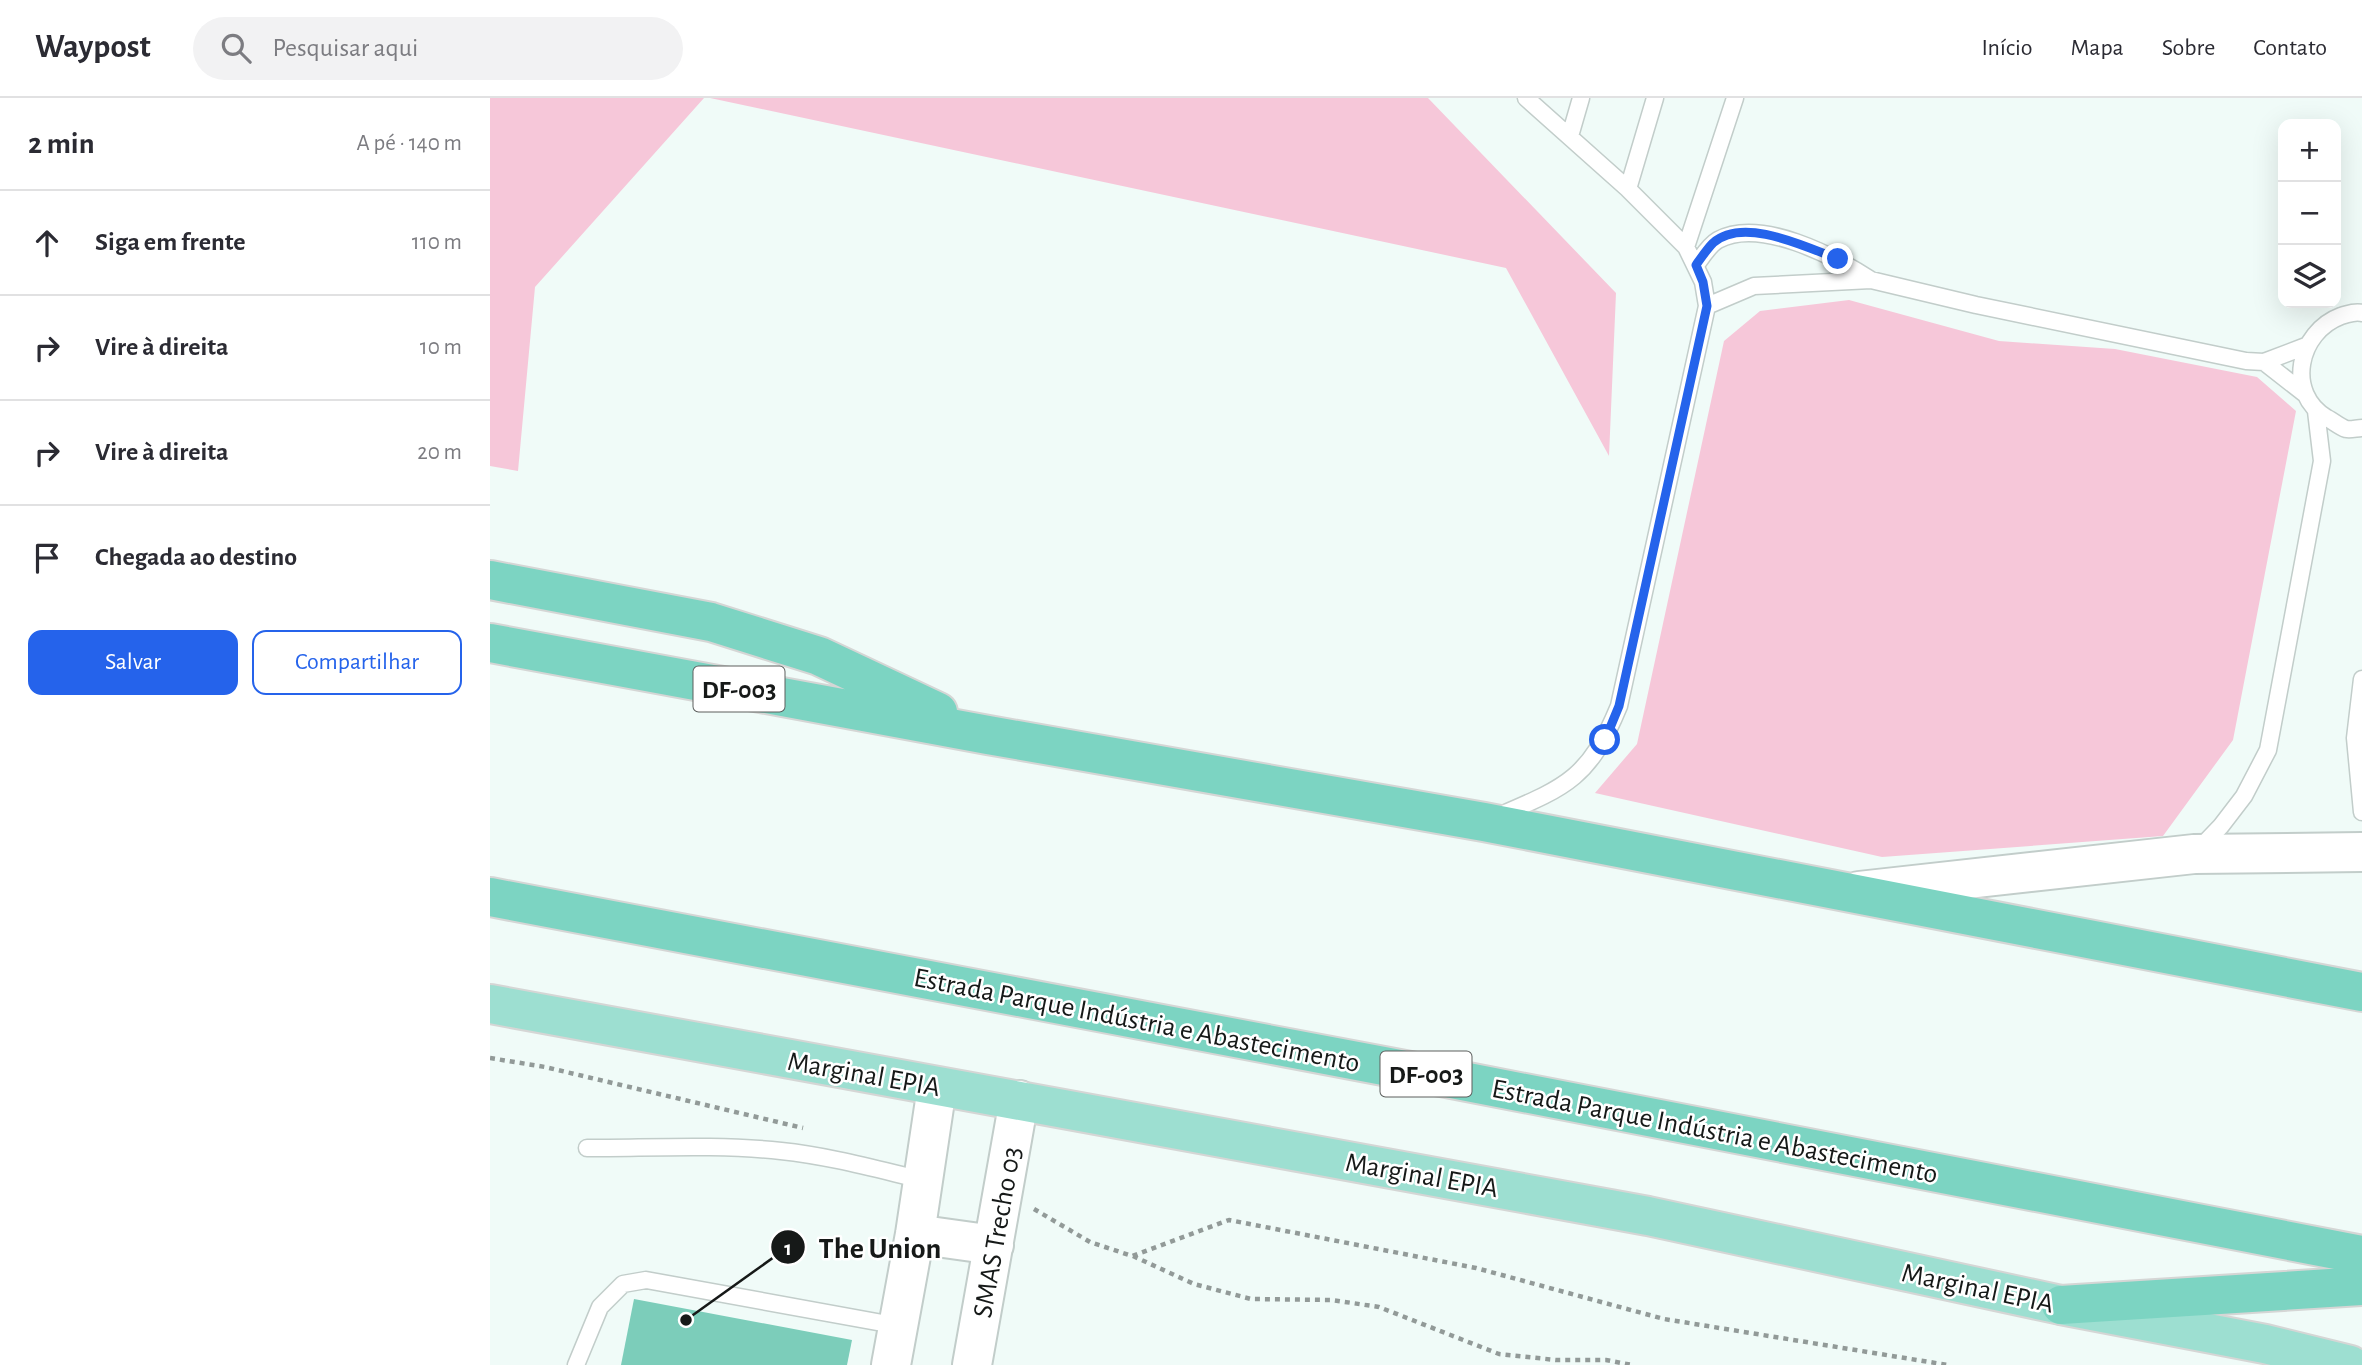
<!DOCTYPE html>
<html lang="pt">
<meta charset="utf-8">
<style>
body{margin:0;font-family:"Alegreya Sans",sans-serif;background:#f2f2f3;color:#2b2b33}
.controls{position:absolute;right:21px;top:21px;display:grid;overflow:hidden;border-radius:14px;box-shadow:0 7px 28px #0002}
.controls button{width:63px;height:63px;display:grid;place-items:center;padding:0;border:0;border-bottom:2px solid #e1e1e2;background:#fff;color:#2b2b33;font:35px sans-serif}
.stop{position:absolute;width:21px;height:21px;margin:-16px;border:5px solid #2563eb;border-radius:50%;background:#fff}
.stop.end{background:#2563eb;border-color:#fff;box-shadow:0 2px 7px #0008}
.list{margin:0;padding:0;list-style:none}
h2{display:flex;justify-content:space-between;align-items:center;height:91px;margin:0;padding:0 28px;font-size:30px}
h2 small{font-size:23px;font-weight:400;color:#7c7c81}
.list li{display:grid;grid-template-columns:46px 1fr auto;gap:21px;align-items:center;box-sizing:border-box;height:105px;padding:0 28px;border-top:2px solid #e1e1e2}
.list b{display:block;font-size:26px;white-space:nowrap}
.list em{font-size:23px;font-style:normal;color:#7c7c81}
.actions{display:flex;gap:14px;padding:21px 28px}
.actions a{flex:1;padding:16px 0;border:2px solid #2563eb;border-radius:14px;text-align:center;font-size:24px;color:#2563eb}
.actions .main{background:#2563eb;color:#fff}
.icon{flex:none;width:38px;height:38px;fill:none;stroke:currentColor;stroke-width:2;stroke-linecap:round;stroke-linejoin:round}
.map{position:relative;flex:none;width:1872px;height:1267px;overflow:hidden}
header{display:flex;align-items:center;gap:42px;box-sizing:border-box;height:98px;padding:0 35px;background:#fff;border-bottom:2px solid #e1e1e2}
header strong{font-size:33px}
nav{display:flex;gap:38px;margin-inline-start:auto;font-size:24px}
.search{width:490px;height:63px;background:#f2f2f3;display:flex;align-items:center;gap:18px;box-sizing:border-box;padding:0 24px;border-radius:38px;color:#7c7c81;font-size:26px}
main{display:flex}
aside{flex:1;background:#fff}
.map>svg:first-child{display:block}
</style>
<header>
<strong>Waypost</strong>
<div class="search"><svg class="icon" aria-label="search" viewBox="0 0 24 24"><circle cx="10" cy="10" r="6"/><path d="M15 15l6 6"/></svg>Pesquisar aqui</div>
<nav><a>Início</a><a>Mapa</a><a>Sobre</a><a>Contato</a></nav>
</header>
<main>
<aside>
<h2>2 min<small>A pé · 140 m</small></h2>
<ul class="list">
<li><svg class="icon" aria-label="ahead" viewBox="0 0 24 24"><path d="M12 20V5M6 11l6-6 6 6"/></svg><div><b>Siga em frente</b></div><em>110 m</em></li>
<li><svg class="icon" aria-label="right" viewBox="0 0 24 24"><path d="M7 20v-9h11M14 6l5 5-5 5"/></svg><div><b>Vire à direita</b></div><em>10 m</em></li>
<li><svg class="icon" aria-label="right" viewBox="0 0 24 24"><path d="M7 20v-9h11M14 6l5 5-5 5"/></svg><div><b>Vire à direita</b></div><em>20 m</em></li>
<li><svg class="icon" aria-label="arrive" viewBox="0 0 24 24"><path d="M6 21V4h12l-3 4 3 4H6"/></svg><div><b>Chegada ao destino</b></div></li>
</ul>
<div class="actions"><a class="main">Salvar</a><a>Compartilhar</a></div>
</aside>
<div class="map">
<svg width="1872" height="1267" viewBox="0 0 1872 1267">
<rect width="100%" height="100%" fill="#f0fbf8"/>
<path fill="#f6c7d9" d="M0,0H214L45,189L28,373L0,368Z
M220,0H938L1126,195L1119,358L1016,170Z
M1359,202L1509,243L1625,251L1767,279L1806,313L1743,642L1673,738L1392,759L1105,695L1147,646L1234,243L1270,213Z"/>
<path fill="#7ccdba" d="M144,1201L362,1242L357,1267H131Z"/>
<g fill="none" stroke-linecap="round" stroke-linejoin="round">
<g stroke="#c2cdca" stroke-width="19">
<path id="service" d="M1080,38L1091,0
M1138,91L1165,0
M1196,149L1245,0
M1206,167C1212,159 1219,147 1228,142C1270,119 1344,158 1381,182L1486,207L1756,263L1774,264L1816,248
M1217,208L1264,188L1381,182
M1872,215C1864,213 1859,216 1851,218C1808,234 1795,295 1837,320C1843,323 1850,329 1856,331C1861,332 1867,330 1872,330
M1774,264L1815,296
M1872,581L1865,640L1872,714
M1006,719C1076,689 1099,681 1129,608L1217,208L1213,184L1196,149L1138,91L1036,0
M1708,752L1731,728L1754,698L1778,652L1832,363L1826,313
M97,1050C161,1050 227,1046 291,1053C339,1058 386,1071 433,1082
M86,1267L110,1209L133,1186L156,1182L409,1228"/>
</g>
<g stroke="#c2cdca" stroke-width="42">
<path id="tertiary" d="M1369,793L1704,756L1872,754
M425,1136L504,1147
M401,1267L425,1136L447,989
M482,1267L529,1002"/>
</g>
<g stroke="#d5d6d5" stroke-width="42">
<path id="primary" d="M0,906L1158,1118L1571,1207L1775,1246L1860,1267"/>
</g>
<g stroke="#d5d6d5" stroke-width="42">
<path id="trunk" d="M0,482L221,524L329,558L448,614
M0,545L498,637L994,724L1872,894
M0,799L957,980L1872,1157
M1571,1207L1872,1188"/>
</g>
<path stroke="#929a98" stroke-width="4.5" stroke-dasharray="5 5" stroke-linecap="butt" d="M0,960L55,969L313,1030
M544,1111L600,1144L642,1158L739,1122L986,1170L1174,1221L1458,1267
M643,1158L704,1186L761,1201L842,1202L889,1209L1009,1256L1066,1262H1116L1142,1267"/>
<use href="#service" stroke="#fff" stroke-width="16"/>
<use href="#tertiary" stroke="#fff" stroke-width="38"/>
<use href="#primary" stroke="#9ddfd1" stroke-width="38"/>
<use href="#trunk" stroke="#7cd4c2" stroke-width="38"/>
</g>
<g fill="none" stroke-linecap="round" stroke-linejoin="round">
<path stroke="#2563eb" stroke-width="9" d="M1115,642L1129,608L1217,208L1213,184L1206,167C1211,160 1217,151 1223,145C1253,118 1316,149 1348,161"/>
</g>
<g text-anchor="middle" stroke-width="5" stroke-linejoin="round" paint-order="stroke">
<g fill="#fff" stroke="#5c5e5d" stroke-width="2">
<rect x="203.5" y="568.5" width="91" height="45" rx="5"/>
<rect x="890.5" y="953.5" width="91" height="45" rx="5"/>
</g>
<g font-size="26" font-weight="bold" fill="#161918">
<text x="249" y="600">DF-003</text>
<text x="936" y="985">DF-003</text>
</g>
<g font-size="28" fill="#161918" stroke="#fff">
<text transform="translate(647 921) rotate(11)" y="10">Estrada Parque Indústria e Abastecimento</text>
<text transform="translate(374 975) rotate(10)" y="10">Marginal EPIA</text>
<text transform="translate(1225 1032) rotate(11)" y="10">Estrada Parque Indústria e Abastecimento</text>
<text transform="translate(932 1076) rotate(10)" y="10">Marginal EPIA</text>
<text transform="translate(506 1134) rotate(-80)" y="10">SMAS Trecho 03</text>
<text transform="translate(1488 1189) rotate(12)" y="10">Marginal EPIA</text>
</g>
</g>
<path fill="none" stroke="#161918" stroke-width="2.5" d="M196 1222L298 1149"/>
<g fill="#161918" stroke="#fff" stroke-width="2.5">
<circle cx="196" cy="1222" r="7"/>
<circle cx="298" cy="1149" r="18"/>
</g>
<g font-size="21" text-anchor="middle" font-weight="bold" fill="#fff">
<text x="298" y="1157">1</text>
</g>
<g font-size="30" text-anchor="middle" font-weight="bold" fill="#161918" stroke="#fff" stroke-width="5" stroke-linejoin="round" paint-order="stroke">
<text x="390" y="1160">The Union</text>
</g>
</svg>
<div class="controls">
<button>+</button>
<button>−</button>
<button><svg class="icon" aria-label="layers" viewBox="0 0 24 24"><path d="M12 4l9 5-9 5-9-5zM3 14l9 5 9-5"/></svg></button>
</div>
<div class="stop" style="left:1115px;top:642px"></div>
<div class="stop end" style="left:1348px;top:161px"></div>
</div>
</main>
